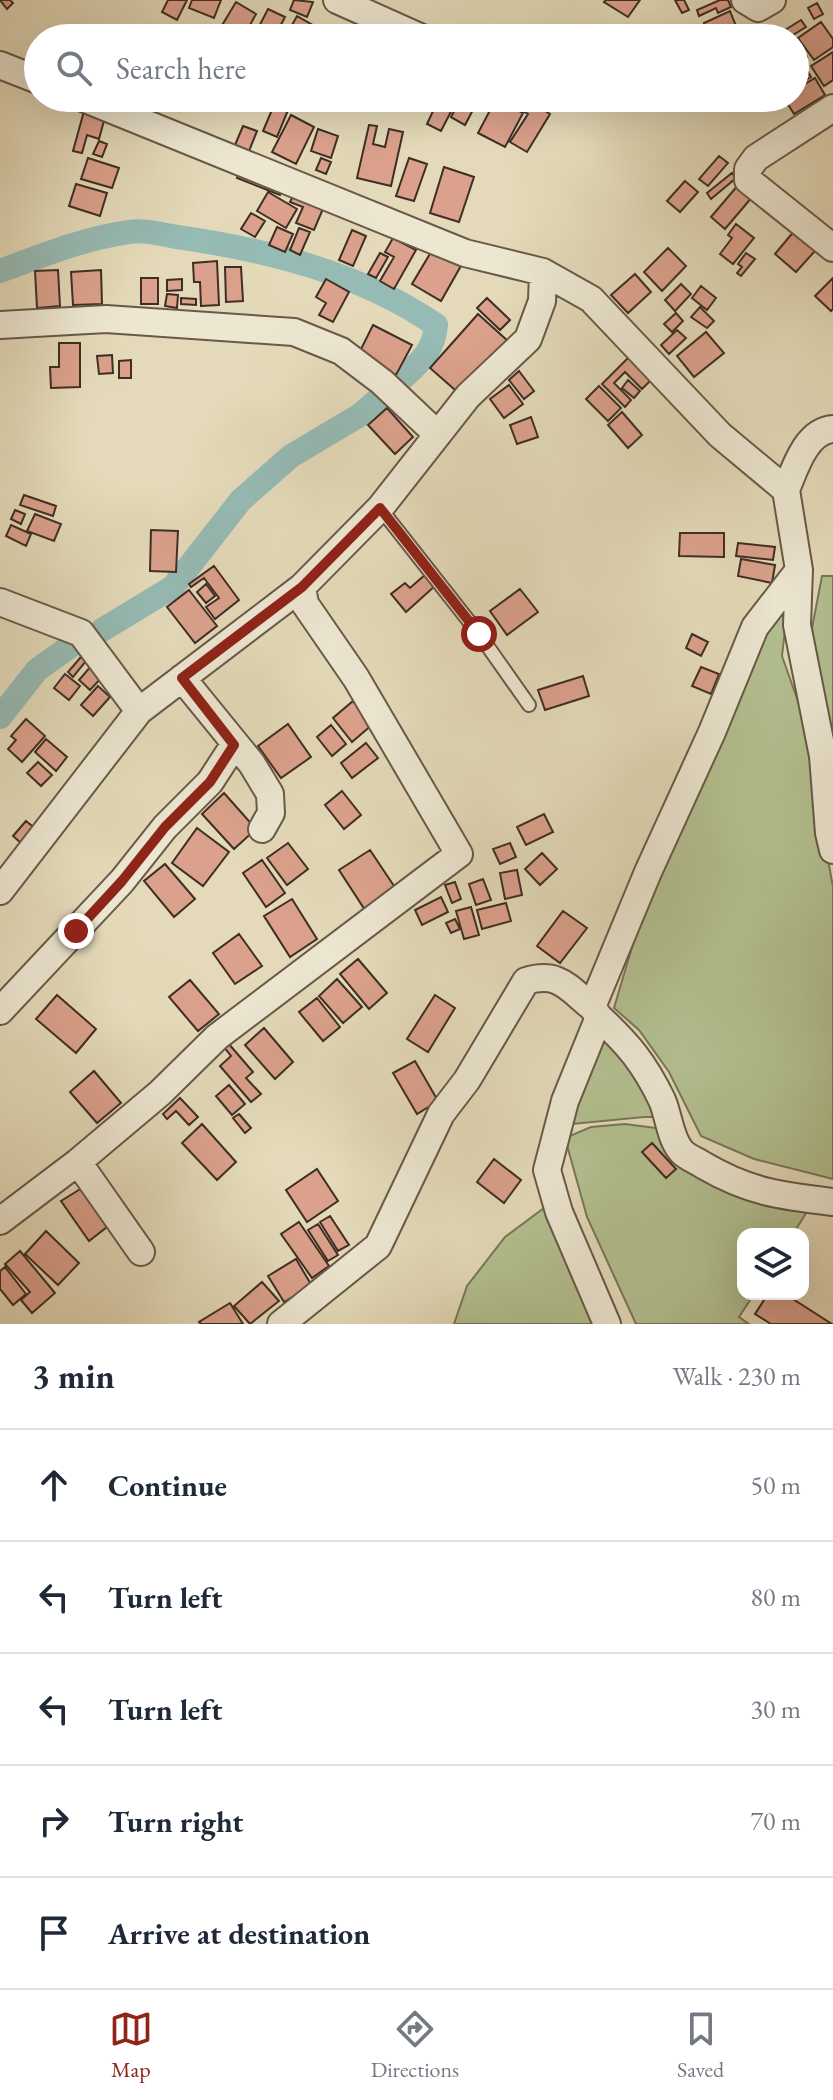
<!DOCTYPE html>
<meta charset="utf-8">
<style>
body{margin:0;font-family:"EB Garamond",serif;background:#f6f6f7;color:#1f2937}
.controls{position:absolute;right:24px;bottom:24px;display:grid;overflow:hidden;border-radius:16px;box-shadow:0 8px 32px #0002}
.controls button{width:72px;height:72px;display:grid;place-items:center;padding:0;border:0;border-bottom:2px solid #e0e1e3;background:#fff;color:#1f2937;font:40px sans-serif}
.stop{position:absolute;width:24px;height:24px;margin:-18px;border:6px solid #8f2418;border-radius:50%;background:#fff}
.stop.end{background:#8f2418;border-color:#fff;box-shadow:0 2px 8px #0008}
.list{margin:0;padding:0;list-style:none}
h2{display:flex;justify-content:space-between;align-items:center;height:104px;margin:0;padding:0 32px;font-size:34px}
h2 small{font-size:26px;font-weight:400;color:#747a83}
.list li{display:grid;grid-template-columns:52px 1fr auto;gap:24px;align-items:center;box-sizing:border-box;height:112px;padding:0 32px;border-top:2px solid #e0e1e3}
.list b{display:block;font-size:30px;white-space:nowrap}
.list em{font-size:26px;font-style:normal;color:#747a83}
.icon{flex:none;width:44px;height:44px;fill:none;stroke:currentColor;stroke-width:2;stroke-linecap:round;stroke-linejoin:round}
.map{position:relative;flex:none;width:833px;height:1324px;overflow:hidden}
.search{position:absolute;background:#fff;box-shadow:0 8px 32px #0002;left:24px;right:24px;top:24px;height:88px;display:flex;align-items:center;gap:20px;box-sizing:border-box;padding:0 28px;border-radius:44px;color:#747a83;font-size:30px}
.sheet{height:664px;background:#fff}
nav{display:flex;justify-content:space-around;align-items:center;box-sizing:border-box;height:112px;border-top:2px solid #e0e1e3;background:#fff;font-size:22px;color:#747a83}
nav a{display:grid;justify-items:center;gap:4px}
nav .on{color:#8f2418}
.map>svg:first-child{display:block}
</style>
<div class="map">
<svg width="833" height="1324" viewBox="0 0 833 1324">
<rect width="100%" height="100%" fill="#e4dab9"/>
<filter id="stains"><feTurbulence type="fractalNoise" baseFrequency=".0025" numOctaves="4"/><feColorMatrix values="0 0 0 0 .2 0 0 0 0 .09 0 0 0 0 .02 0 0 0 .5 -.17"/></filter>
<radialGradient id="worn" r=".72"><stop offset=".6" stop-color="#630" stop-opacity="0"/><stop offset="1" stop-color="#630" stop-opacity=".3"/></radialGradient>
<path fill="#b3c090" stroke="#79775a" stroke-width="2" d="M822,576H833V775L812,628Z
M788,604L782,656L800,707L833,887V1179L754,1159L701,1136L669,1072L639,1030L614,1008L648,893L774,609Z
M609,1016L675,1117H644L572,1124L568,1111Z
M625,1124L671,1130L725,1168L818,1194L793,1234H743V1294H754L739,1317L749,1324H636L587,1217L565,1138L591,1127Z
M548,1205L613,1324H454L467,1286L505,1237Z"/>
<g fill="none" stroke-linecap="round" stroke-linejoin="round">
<path stroke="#96bab4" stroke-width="24" d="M0,271C41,256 85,238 129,232C144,229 163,235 177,237C268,250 360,273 436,325C434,350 421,361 404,377
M102,630L173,587L241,500L291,456L360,415L376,401
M0,717L37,670L69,647"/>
</g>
<path fill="#dba18c" stroke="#3f2e24" stroke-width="2" d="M0,0H10L13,3L7,9Z
M168,0H187L177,20L162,12Z
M192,0H221L214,18L189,8Z
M294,0L313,2L307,17L290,10Z
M606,0H640L628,17L604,2Z
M675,0H684L689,10L682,13Z
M720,0H728L731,7L718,13L716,8L699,16L697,10Z
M236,2L256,14L243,38H228L218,32Z
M817,3L823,14L814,19L808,8Z
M268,9L285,17L274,38H253Z
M730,11L736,26L711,38L704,23Z
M297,16L316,27L310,38H299L288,32Z
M356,20L376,30L372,38L353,28Z
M801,20L806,27L793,35L807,57L803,60L795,47V38H789L785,30Z
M821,22L833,39V47L814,60L798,38Z
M833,52V80L824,86L811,66Z
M802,62L811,77L795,87V66Z
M815,78L825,95L794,114L784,98H795V90Z
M277,98H293L277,137L263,131Z
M396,98H407L401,106L394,101Z
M439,98H458L441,131L427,124Z
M518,98H524L550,114L527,152L510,142L528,114L513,105Z
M496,99L523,113L505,147L478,133Z
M460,100L474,108L465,125L451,117Z
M84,111L105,117L99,139L87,135L82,153L73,151Z
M291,115L314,127L296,164L272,152Z
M369,125L377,126L373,144L385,147L389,129L403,132L391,186L357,178Z
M243,126L257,131L249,151L235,145Z
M318,129L338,136L331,158L311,151Z
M99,141L107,144L102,157L93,154Z
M719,156L728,163L708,186L699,179Z
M88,158L119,168L112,188L81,179Z
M321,158L331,162L326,174L316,170Z
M409,158L427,164L414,201L396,196Z
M444,167L474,177L459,222L430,213Z
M240,171L283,188L280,195L237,178Z
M732,173L736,178L711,199L707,193Z
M685,181L698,192L680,212L667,201Z
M76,184L107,193L100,216L69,206Z
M739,184L753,196L725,229L711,217Z
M268,192L297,209L286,228L257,211Z
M295,192L325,204L314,230L296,223L303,207L290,202Z
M251,213L265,221L255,237L241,229Z
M736,224L754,238L733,264L720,254L732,238L728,235Z
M800,224L822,243L796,272L775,254Z
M277,227L293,234L285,252L269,245Z
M299,228L310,232L300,255L290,250Z
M352,230L366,236L353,266L339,260Z
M393,238L416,250L394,289L380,281L394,257L385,252Z
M434,247L462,264L441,301L412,284Z
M668,248L686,266L662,291L644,272Z
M380,253L388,257L376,278L368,274Z
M746,253L755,259L741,276L737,273L742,267L738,264Z
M217,261L219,305L201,306L200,282H194L193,263Z
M225,267H241L243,301L226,302Z
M58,270L60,306L37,308L35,271Z
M101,270L102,304L73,305L71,272Z
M635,274L651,292L628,313L611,295Z
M141,278H158V304H141Z
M833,278V309L831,311L815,296Z
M182,279V290L167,291V280Z
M326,279L349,292L333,322L319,315L326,303L316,297Z
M681,284L691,294L675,311L665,300Z
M701,286L716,298L707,310L692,298Z
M167,294L178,295L177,308L165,306Z
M181,298L196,299V305L181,304Z
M487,298L510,320L500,330L477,308Z
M700,307L714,321L707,328L691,317Z
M676,313L683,321L672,332L664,324Z
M478,314L509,342L462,396L430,368Z
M373,325L412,345L396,375L358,355Z
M677,330L686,338L669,354L661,345Z
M706,332L724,353L694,377L677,356Z
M59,343H80V387L51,388L50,367H59Z
M112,355L113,373L99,374L97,356Z
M629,357L652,379L642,389L625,372L614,383L631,400L625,407L602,384Z
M131,360V378H119V361Z
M519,371L534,391L524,399L509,380Z
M628,380L640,391L634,398L622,388Z
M509,385L523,404L504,418L490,399Z
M599,386L621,408L608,421L586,399Z
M387,408L413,437L395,454L368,425Z
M622,412L642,435L628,448L608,425Z
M531,417L538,437L517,444L510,425Z
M24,495L56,506L53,516L20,505Z
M15,510L25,514L21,524L11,519Z
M35,514L61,524L54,541L27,531Z
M11,525L31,534L26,546L6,536Z
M151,530L178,531L176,572L150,571Z
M680,533H724V557L679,556Z
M738,543L775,547L773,560L736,556Z
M741,559L775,565L772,583L738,576Z
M214,566L239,600L215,619L206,607L219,598L204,578L191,587L189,584Z
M426,574L436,585L406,612L391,594L405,583L410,588Z
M206,584L215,596L206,603L197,592Z
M520,589L538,612L507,635L490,611Z
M189,590L217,626L195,643L167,607Z
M692,634L708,642L701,656L686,648Z
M81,657L86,661L73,677L68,672Z
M92,665L103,676L90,690L79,680Z
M701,667L719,674L711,694L692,686Z
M65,674L80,686L69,700L54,688Z
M583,676L589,696L545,710L538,690Z
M98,686L110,697L93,716L81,705Z
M353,701L373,724L352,742L333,718Z
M26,719L45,736L22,762L8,749L16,740L11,736Z
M288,724L311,757L281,778L258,746Z
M331,725L346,744L332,756L317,737Z
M46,739L67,757L56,771L35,752Z
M366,743L378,758L352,778L341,763Z
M38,762L52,775L41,786L27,773Z
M342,791L361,815L344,829L325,805Z
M224,793L256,829L234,849L202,814Z
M544,814L553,832L526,845L517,827Z
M26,821L42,834L29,850L13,836Z
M197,828L229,852L203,886L172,863Z
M288,843L308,869L287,885L267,858Z
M510,843L516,857L500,864L493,849Z
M370,850L396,889L365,910L339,870Z
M542,853L557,869L540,885L525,869Z
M262,860L285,893L266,907L243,873Z
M165,864L195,899L174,917L144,881Z
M517,870L522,895L505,899L500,873Z
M483,879L491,900L476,905L469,884Z
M455,882L461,899L452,903L445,885Z
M441,897L448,912L422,925L415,910Z
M292,899L317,939L290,957L264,916Z
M506,903L511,921L482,929L477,910Z
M471,907L479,935L464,939L456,911Z
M563,911L587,928L560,963L537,946Z
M455,919L460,929L451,933L446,923Z
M239,934L262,966L235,984L213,953Z
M358,959L387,993L369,1009L340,974Z
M337,979L362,1007L343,1023L319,996Z
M190,980L219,1014L198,1031L169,997Z
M57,995L96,1029L76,1053L36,1019Z
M435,995L455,1008L428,1052L407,1039Z
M317,998L340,1027L323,1041L299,1012Z
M264,1028L293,1062L275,1079L245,1045Z
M228,1043L253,1072L246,1078L261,1094L251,1102L220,1066L231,1056L224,1047Z
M415,1061L438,1101L417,1114L393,1073Z
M94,1071L121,1103L97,1123L70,1092Z
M229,1085L245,1104L232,1115L216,1096Z
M180,1098L198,1117L189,1125L176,1111L167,1119L163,1114Z
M239,1114L251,1128L245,1133L233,1118Z
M202,1124L236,1162L217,1180L182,1143Z
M652,1143L676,1169L666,1178L642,1152Z
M494,1159L521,1180L504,1203L477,1182Z
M317,1169L338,1201L307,1222L286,1190Z
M90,1183L116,1220L89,1241L61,1201Z
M330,1216L349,1245L338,1251L320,1222Z
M299,1222L329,1266L312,1278L281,1234Z
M318,1224L338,1255L328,1261L308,1230Z
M46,1231L79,1263L58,1285L25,1254Z
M20,1251L55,1293L32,1313L21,1300L30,1292L5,1264Z
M296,1259L312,1286L284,1302L268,1276Z
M5,1267L26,1294L13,1305L0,1289V1271Z
M262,1282L279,1301L250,1324L234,1306Z
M768,1294H785L832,1324H771L755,1314Z
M230,1303L243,1324H201L199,1322Z"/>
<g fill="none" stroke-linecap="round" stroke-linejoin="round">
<g stroke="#685949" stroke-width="16">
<path id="service" d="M380,508L479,634L529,705"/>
</g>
<g stroke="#685949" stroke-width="30">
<path id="minor" d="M337,0L422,38
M745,0L758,8L772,0
M0,65L38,80
M83,98L465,253L543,272L591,299L720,435L786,490L799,570L797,625L823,756L829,833L833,850
M833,108L756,158L748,169V180L833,248
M0,325L106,319L294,332L341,351L382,382L437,434
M786,490C795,468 806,431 833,429
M0,602L81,633L139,711
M182,678L252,764L270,794L271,813L262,829
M0,891L139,711L302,587L380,508L468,396L528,339L542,301L543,272
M592,1007L599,1017L565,1101L547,1170L559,1212L607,1324
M0,1011L122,881L165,827L210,782L234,745
M599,1017C629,1045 644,1063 662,1100C669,1116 670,1139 682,1152C687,1157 697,1161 703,1165C749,1192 781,1196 833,1202
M78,1162L141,1252
M0,1221L78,1162L160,1093L217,1037L459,854L356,678L305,604L302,587
M281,1324L378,1246L441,1114L467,1080L526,981C559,971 568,988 592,1007L648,872L712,732L755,627L799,570"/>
</g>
<use href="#service" stroke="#ede7d2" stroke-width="12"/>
<use href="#minor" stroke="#ede7d2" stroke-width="26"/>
</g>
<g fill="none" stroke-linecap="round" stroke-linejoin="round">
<path stroke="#8f2418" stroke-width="10" d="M76,931L122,881L165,827L210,782L234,745L182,678L302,587L380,508L479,634"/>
</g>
<rect width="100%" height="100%" filter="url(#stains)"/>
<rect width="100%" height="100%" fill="url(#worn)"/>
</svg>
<div class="controls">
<button><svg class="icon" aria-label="layers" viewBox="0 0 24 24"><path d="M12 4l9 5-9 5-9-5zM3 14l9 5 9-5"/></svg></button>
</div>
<div class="stop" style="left:479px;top:634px"></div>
<div class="stop end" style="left:76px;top:931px"></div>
<div class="search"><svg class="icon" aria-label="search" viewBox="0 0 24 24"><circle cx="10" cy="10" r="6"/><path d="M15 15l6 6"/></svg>Search here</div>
</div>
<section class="sheet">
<h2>3 min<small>Walk · 230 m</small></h2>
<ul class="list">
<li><svg class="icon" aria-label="ahead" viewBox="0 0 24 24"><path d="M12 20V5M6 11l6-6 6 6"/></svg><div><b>Continue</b></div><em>50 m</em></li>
<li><svg class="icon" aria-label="left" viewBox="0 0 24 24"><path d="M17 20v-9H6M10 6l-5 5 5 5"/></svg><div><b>Turn left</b></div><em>80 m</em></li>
<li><svg class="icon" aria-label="left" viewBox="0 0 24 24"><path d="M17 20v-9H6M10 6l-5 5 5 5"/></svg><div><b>Turn left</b></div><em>30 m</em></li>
<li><svg class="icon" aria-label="right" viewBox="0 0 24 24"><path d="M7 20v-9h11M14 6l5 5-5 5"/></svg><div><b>Turn right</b></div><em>70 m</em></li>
<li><svg class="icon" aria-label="arrive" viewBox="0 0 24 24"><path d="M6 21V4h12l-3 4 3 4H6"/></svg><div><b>Arrive at destination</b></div></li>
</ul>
</section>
<nav>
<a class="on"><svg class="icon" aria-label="map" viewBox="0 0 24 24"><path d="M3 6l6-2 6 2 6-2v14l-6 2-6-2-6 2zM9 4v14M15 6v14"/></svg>Map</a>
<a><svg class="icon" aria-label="directions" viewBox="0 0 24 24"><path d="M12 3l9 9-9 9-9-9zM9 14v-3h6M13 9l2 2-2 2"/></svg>Directions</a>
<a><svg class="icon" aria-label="saved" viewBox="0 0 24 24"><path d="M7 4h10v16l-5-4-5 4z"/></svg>Saved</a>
</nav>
